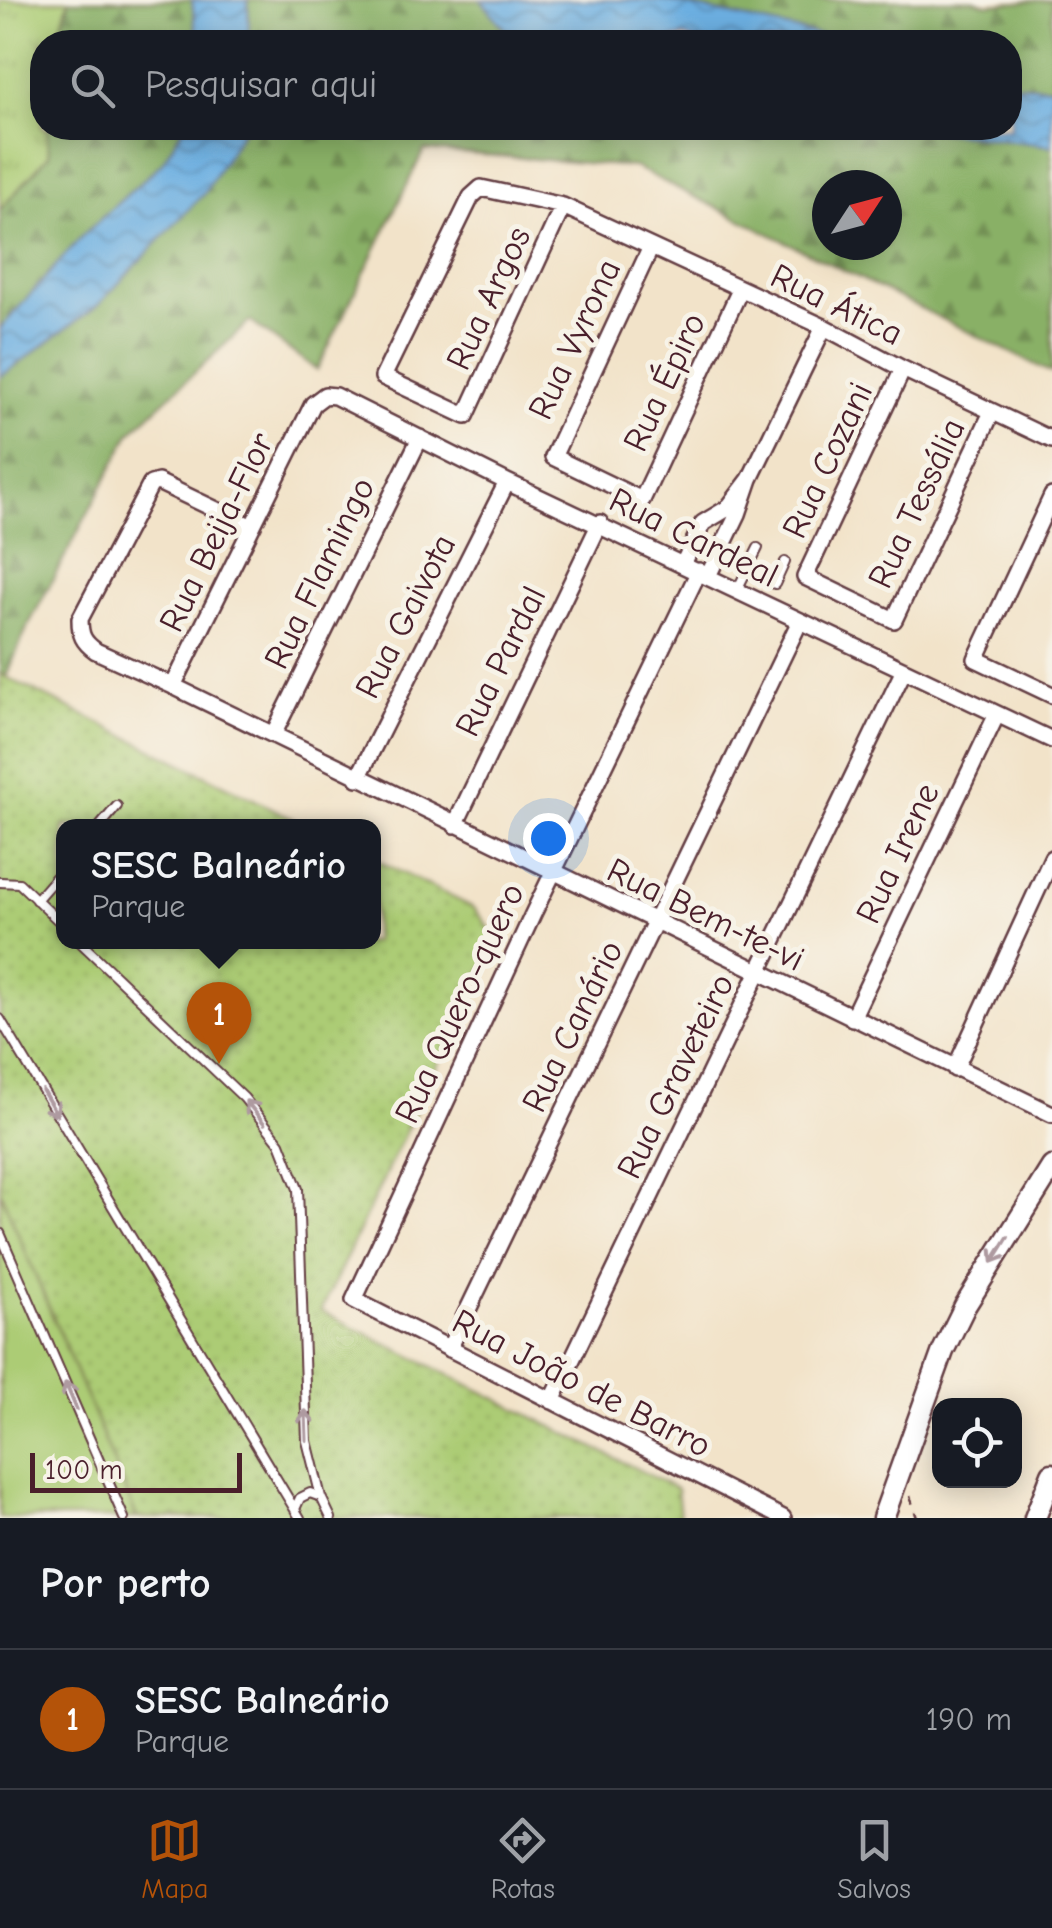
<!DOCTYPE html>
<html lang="pt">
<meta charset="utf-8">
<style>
body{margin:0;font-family:"Comic Neue",sans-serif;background:#242831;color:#f1f3f6}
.controls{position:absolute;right:30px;bottom:30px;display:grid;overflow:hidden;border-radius:20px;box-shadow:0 5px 25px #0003}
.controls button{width:90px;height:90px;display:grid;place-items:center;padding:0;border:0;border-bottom:2px solid #363941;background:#171b24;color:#f1f3f6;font:50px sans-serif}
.compass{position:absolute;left:812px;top:170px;width:90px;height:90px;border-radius:50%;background:#171b24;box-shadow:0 5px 25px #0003;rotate:54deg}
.scale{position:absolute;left:30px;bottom:25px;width:212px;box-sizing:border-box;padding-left:10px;border:5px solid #4a1f2b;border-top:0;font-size:28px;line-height:35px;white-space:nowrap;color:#4a1f2b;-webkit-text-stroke:8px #f7f3e8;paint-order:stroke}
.you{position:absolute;left:548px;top:838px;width:35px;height:35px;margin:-25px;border:8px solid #fff;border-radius:50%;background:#1a73e8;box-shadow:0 0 0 15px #1a73e833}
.badge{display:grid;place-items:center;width:65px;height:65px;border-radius:50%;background:#b45309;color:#fff;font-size:32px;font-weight:700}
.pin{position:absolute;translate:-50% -82px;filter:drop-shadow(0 2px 5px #0008)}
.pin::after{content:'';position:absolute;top:52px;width:35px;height:30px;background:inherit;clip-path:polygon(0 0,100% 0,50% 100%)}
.popup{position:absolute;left:56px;top:819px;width:325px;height:130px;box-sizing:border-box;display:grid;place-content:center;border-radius:20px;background:#171b24;filter:drop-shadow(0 2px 8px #0005);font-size:32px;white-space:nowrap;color:#9ea1a6}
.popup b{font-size:38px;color:#f1f3f6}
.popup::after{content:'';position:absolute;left:50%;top:100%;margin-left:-20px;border:20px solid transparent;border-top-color:#171b24}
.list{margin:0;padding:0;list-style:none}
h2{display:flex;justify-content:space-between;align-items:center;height:130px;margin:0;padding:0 40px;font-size:42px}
h2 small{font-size:32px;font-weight:400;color:#9ea1a6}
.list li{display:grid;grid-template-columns:65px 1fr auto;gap:30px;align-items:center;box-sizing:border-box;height:140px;padding:0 40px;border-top:2px solid #363941}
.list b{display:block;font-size:38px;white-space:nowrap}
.list p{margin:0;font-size:32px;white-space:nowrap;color:#9ea1a6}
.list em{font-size:32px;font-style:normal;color:#9ea1a6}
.icon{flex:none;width:55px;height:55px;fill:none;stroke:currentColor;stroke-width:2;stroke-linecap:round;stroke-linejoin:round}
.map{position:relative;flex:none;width:1052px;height:1518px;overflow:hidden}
.search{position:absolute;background:#171b24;box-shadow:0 5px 25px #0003;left:30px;right:30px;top:30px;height:110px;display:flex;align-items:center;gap:25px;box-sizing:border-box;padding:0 35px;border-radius:40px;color:#9ea1a6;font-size:38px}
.sheet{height:270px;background:#171b24}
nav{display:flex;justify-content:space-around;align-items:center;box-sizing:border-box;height:140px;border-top:2px solid #363941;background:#171b24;font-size:28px;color:#9ea1a6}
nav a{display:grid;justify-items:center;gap:5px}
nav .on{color:#b45309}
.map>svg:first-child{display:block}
</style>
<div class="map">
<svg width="1052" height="1518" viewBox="0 0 1052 1518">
<defs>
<pattern id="grass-tufts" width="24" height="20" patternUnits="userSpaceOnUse" patternTransform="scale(2.5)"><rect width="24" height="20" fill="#accc74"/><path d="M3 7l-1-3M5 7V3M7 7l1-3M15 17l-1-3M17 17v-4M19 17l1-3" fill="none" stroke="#96af65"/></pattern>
<pattern id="forest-firs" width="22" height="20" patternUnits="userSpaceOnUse" patternTransform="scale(2.5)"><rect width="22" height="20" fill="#89b066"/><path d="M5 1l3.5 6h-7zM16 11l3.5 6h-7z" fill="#728f54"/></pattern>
<pattern id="park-dots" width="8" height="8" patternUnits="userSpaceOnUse" patternTransform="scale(2.5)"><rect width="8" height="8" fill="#accc74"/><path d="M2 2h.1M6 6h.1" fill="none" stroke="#96af65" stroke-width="1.8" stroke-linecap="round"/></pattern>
<pattern id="water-waves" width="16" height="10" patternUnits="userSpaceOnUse" patternTransform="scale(2.5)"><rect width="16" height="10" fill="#6cafe1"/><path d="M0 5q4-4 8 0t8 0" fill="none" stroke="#5b8eb7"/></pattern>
</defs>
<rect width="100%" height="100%" fill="#f7f3e8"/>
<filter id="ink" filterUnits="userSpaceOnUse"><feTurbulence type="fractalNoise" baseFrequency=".01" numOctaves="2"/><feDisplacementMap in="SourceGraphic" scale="20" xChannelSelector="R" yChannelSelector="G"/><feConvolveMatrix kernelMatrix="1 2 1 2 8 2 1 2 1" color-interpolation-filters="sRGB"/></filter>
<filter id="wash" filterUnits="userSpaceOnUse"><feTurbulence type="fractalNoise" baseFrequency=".0048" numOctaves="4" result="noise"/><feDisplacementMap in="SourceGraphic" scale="40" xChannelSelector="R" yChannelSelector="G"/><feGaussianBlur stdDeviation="2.25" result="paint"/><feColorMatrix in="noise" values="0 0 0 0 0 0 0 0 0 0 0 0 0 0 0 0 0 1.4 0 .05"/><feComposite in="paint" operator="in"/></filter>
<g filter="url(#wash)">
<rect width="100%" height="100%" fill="#f2e3c9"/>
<path fill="url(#grass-tufts)" stroke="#7b7650" stroke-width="2.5" d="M0,0H69L57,42H42V128H47L49,155L0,210Z"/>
<path fill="url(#forest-firs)" stroke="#6a6848" stroke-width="2.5" fill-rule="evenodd" d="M69,0H192L197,42H57Z
M248,0H481L506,30L573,42H249Z
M663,0H974L987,4L1052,0V87L1010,84V42H850Z
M47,128H183L162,163L83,235L0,329V210L49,155Z
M244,128H915L1052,146V373L634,167L424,150L317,370L250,321L131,432L27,628L6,677L0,674V377L98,305L205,192ZM827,185H887V245H827Z"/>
<path fill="url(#park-dots)" stroke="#7b7650" stroke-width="2.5" d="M0,674L308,826H64V942H374V859L474,908L497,938L321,1311L677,1489L680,1518H137L0,1191Z"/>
<path fill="#accc74" stroke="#7b7650" stroke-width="2.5" d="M0,1191L137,1518H0Z"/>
<path fill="url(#water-waves)" stroke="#5b6786" stroke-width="2.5" d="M192,0H248L249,42H197Z
M481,0H663L850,42H699L684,37L651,42H573L506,30Z
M1010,84L1052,87V146L915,128H1010Z
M183,128H244L205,192L98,305L0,377V329L83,235L162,163Z"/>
</g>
<g filter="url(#ink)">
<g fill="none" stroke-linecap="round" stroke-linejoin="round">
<g stroke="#633c43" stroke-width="12">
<path id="service" d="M746,570L775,584L785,562
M737,590L758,548
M100,826L117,806
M0,882L19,883L64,926
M36,900L64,868
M80,942L244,1098L280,1143L298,1189L307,1441L321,1497L331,1518
M0,1019L300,1518
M0,1233L124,1518
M295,1509L300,1498L310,1493L321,1497"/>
</g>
<g stroke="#633c43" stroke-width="20">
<path id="minor" d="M563,206L466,416L383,377L471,197L481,188L563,206L824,327L903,369L1052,440
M651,247L553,457L642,500L740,290
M903,369L805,577L894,620L992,412
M750,479L824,327
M1052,496L976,659L1052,695
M252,527L158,482L151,484L80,619C80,635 83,642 96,651L173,686L1052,1114
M683,564L703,523L728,508L750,479L738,514L708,576
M699,571L533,914L354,1300L783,1518
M173,686L313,404L325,395L335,396L507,482L1052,740
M273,735L420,438
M358,778L507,482
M455,825L600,523
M852,1018L997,714
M955,1069L1052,858
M449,1349L800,621
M552,1401L904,670"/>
</g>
<g stroke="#633c43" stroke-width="25">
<path id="tertiary" d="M883,1518L943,1351L965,1306L1052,1167
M1035,1518L1052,1474"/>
</g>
<path stroke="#633c43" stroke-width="2.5" stroke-dasharray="8 8" stroke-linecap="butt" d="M910,1496L917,1518"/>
<use href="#service" stroke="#fff" stroke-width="8"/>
<use href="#minor" stroke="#fff" stroke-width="15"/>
<use href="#tertiary" stroke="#fff" stroke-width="20"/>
</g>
<defs><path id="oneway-shaft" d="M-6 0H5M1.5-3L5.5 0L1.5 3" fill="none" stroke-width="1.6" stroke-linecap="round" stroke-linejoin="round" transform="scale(2.5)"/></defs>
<g stroke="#ae9aa0">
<use href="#oneway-shaft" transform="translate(50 1103) rotate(59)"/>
<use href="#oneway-shaft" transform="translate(255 1112) rotate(-129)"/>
<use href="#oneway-shaft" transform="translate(1000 1250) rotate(122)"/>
<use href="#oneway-shaft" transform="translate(71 1396) rotate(-113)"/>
<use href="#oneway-shaft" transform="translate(306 1425) rotate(-92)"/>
</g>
</g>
<g text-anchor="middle" stroke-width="10" stroke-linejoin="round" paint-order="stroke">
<g font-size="35" fill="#4a1f2b" stroke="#f7f3e8">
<text transform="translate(488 298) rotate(-65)" y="12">Rua Argos</text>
<text transform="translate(837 304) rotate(26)" y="12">Rua Ática</text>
<text transform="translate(574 339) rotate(-65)" y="12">Rua Vyrona</text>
<text transform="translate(664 382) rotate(-65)" y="12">Rua Épiro</text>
<text transform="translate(827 460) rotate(-65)" y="12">Rua Cozani</text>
<text transform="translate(916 503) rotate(-65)" y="12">Rua Tessália</text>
<text transform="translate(216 532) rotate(-64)" y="12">Rua Beija-Flor</text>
<text transform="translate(694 537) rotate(26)" y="12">Rua Cardeal</text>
<text transform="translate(319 573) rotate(-64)" y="12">Rua Flamingo</text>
<text transform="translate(405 616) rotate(-63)" y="12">Rua Gaivota</text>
<text transform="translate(500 661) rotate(-64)" y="12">Rua Pardal</text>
<text transform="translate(897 853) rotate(-65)" y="12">Rua Irene</text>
<text transform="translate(706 914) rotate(26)" y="12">Rua Bem-te-vi</text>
<text transform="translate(459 1003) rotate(-65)" y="12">Rua Quero-quero</text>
<text transform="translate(572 1026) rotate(-64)" y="12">Rua Canário</text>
<text transform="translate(675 1076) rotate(-64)" y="12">Rua Graveteiro</text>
<text transform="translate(582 1383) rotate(27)" y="12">Rua João de Barro</text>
</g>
</g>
</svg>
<div class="controls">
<button><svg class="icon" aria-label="locate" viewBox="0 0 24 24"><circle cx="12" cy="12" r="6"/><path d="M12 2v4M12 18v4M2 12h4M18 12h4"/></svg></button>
</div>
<svg class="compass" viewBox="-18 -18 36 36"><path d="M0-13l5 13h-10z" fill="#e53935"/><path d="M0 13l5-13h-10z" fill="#9ea1a6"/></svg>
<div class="scale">100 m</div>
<div class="you"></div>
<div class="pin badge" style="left:219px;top:1064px">1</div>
<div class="popup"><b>SESC Balneário</b>Parque</div>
<div class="search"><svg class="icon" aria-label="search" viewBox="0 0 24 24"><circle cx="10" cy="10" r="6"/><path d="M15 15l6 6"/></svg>Pesquisar aqui</div>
</div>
<section class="sheet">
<h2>Por perto<small></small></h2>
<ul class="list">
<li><span class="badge">1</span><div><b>SESC Balneário</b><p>Parque</p></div><em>190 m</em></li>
</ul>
</section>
<nav>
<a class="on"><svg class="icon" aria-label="map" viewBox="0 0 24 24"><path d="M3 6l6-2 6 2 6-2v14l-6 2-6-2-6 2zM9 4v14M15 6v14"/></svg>Mapa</a>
<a><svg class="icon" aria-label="directions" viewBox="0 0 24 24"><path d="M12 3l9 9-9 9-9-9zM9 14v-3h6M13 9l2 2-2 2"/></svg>Rotas</a>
<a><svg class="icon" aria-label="saved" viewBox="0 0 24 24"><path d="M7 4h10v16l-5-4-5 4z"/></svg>Salvos</a>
</nav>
